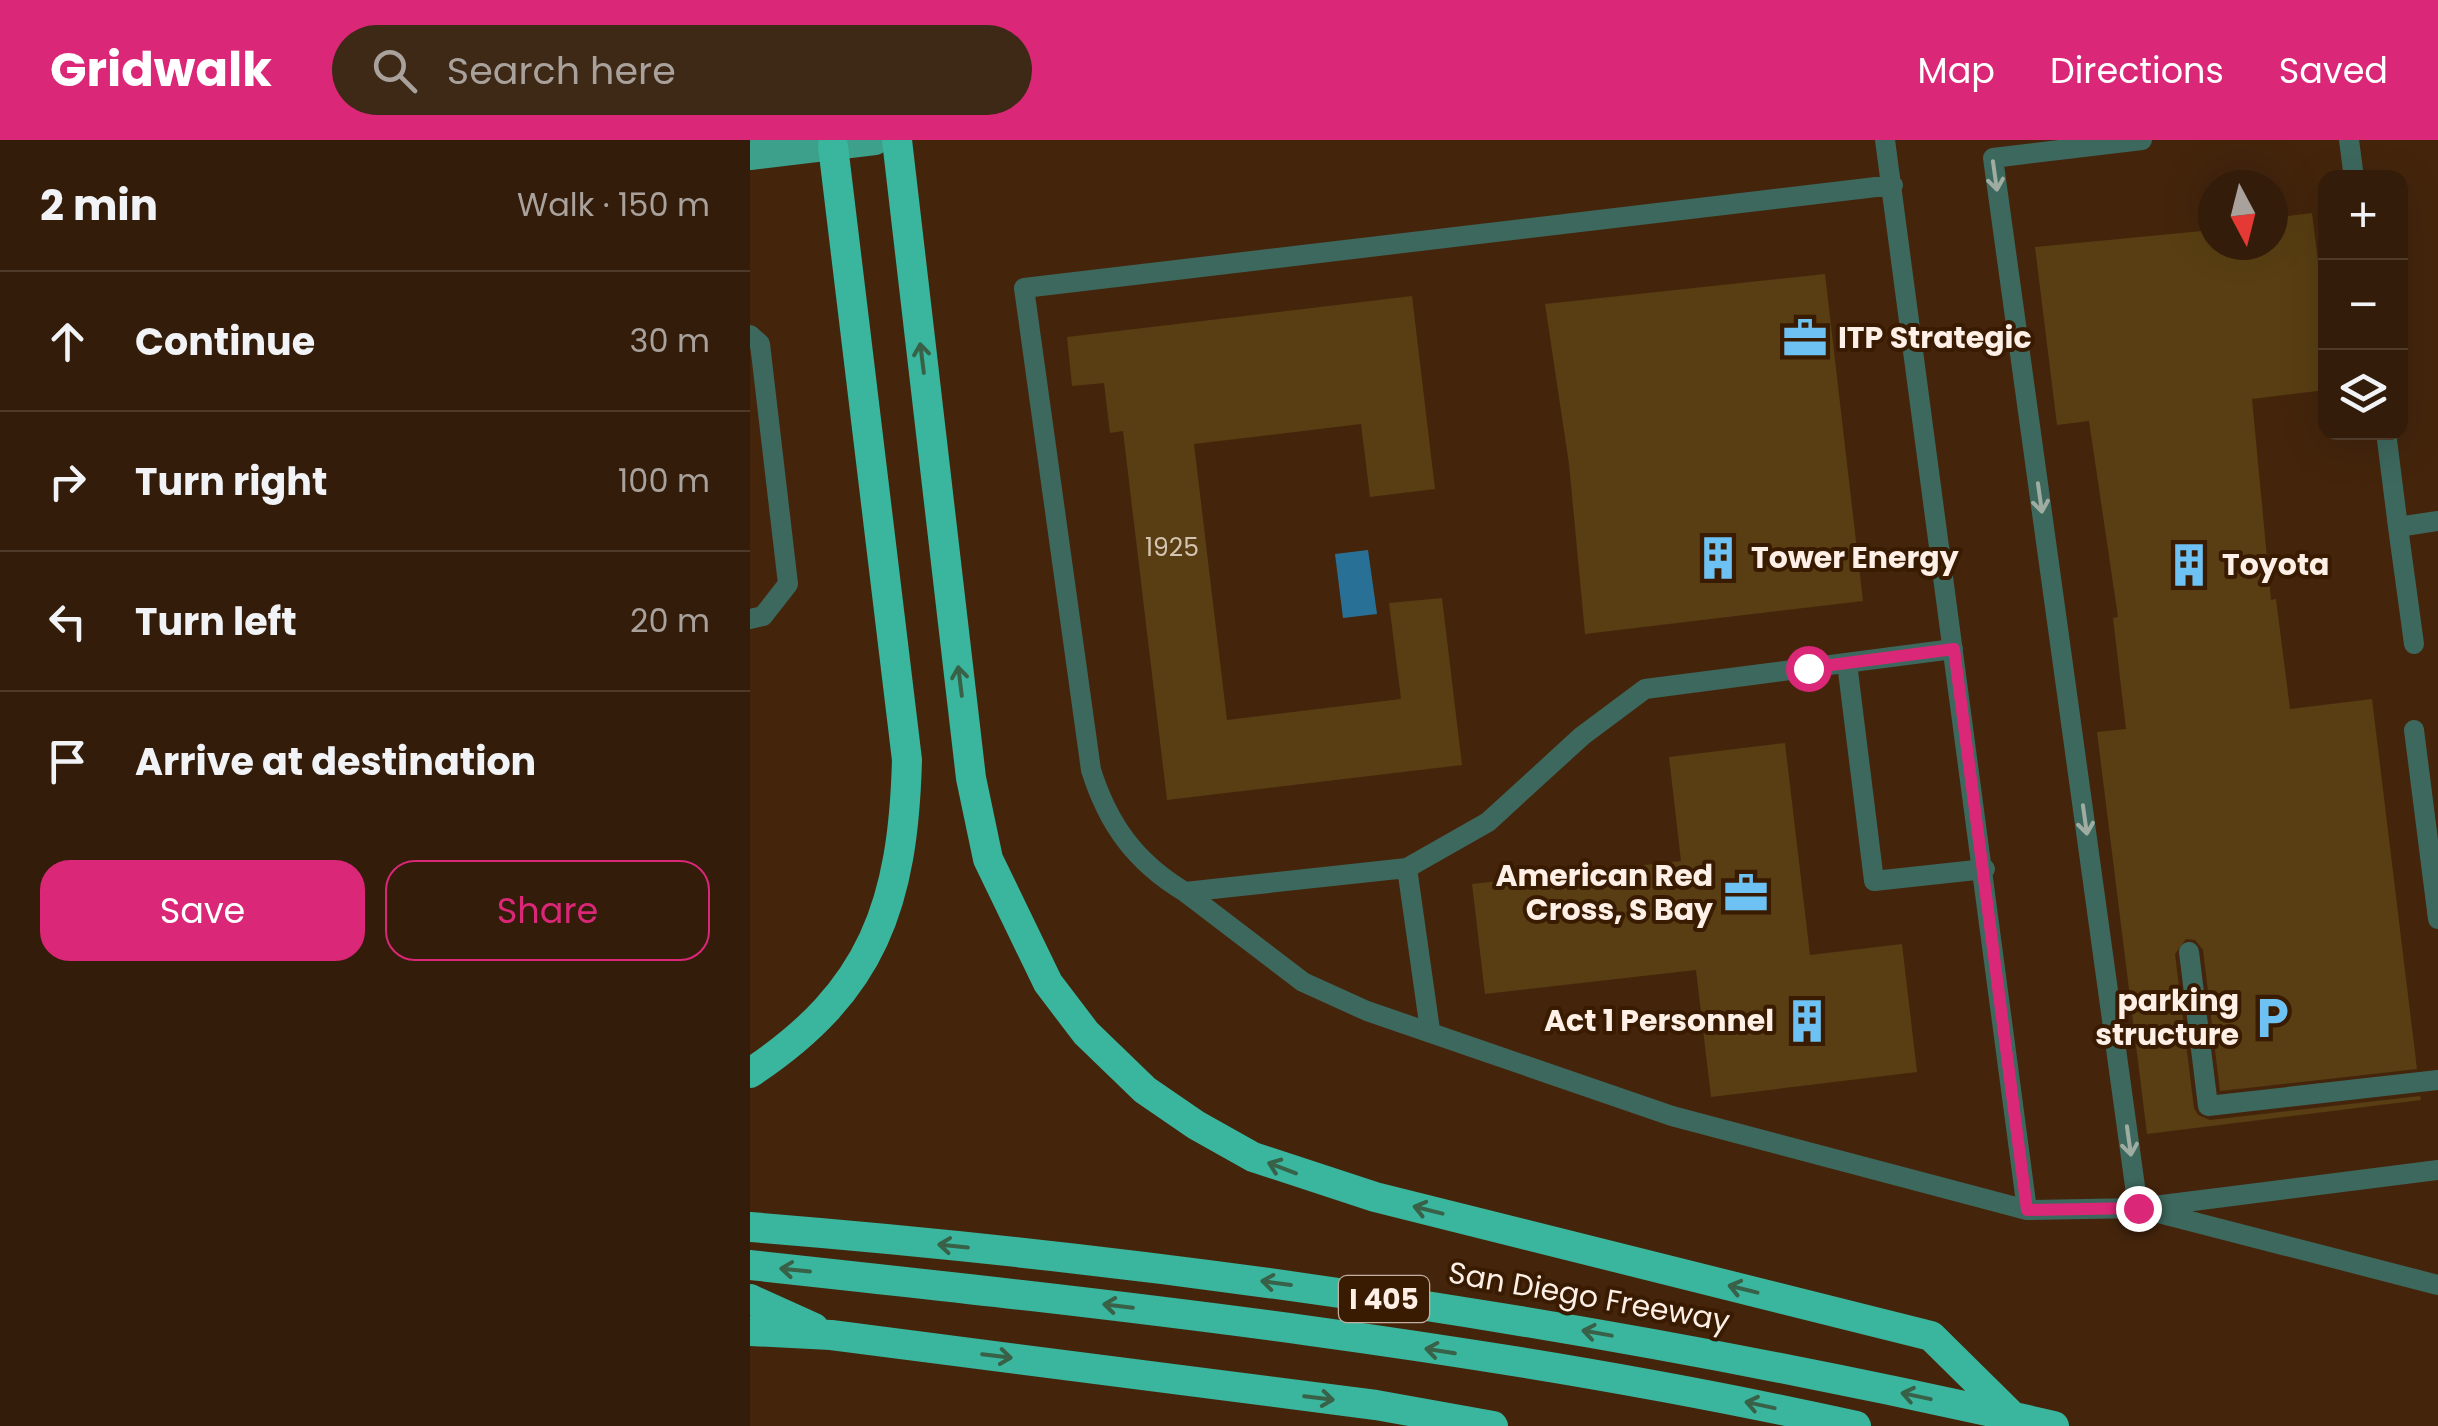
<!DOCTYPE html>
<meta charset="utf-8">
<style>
body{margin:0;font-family:Poppins,sans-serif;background:#3e2917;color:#f1f3f6}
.controls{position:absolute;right:30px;top:30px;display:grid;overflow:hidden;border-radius:20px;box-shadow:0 10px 40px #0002}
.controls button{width:90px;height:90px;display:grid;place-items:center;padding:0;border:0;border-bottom:2px solid #4e3a2a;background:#331c09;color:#f1f3f6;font:50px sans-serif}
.compass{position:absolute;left:1448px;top:30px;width:90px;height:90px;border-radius:50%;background:#331c09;box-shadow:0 10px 40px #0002;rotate:173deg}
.stop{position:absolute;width:30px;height:30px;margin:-22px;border:8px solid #db2777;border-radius:50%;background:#fff}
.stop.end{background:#db2777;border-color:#fff;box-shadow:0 2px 10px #0008}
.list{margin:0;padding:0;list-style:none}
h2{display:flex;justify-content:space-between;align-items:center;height:130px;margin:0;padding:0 40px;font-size:42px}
h2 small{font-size:32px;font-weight:400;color:#a9a19c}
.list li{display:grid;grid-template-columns:65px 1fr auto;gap:30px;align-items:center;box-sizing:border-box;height:140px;padding:0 40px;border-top:2px solid #4e3a2a}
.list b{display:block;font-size:38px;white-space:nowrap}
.list em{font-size:32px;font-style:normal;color:#a9a19c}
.actions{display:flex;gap:20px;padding:30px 40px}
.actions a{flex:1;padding:22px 0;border:2px solid #db2777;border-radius:30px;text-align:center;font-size:35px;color:#db2777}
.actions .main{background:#db2777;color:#fff}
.icon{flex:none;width:55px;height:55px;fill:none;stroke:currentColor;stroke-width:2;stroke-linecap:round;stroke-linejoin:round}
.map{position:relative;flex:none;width:1688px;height:1286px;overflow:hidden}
header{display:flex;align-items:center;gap:60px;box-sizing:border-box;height:140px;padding:0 50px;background:#db2777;color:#fff}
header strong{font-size:48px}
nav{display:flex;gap:55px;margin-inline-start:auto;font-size:35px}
.search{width:700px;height:90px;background:#3e2917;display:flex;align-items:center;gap:25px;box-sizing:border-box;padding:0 35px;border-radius:55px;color:#a9a19c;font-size:38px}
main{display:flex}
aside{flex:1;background:#331c09}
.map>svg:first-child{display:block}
</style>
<header>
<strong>Gridwalk</strong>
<div class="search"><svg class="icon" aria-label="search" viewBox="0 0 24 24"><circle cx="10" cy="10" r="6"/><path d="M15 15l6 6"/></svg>Search here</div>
<nav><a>Map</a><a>Directions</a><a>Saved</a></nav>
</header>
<main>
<aside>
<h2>2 min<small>Walk · 150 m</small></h2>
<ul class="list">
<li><svg class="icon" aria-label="ahead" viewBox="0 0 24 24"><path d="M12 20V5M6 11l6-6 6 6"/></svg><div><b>Continue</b></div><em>30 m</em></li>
<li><svg class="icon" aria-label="right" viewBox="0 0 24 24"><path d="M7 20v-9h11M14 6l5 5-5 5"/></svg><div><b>Turn right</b></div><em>100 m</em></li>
<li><svg class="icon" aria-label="left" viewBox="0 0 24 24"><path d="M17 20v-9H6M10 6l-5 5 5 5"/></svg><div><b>Turn left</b></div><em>20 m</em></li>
<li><svg class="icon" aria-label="arrive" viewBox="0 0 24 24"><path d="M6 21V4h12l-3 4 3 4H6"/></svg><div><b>Arrive at destination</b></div></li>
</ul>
<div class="actions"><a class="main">Save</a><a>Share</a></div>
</aside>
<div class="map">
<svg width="1688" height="1286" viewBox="0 0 1688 1286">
<rect width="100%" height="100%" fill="#44250c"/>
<path fill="#297096" d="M618,410L627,474L593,478L585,414Z"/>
<path fill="#583e12" d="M1562,73L1576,187V250L1502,259L1521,460L1526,459L1540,569L1622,559L1667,929L1470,951L1453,810L1445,800L1436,799L1425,814L1444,968L1448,975L1460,980L1670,956L1671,960L1397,994L1347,592L1376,589L1363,478L1368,477L1339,281L1307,285L1285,107L1463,90V105H1523V78Z
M1075,134L1113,461L835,494L819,324L795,164Z
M662,156L685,349L620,357L611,284L444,304L477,580L651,559L639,463L692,458L712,625L417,660L373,291L360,293L354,243L322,246L317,197Z
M1035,603L1060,815L1152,804L1167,932L961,957L946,830L735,854L722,744L931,721L919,617Z"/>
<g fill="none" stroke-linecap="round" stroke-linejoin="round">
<path stroke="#3d685d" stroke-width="20" d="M1135,0L1277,1070
M1599,0L1604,38
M1143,45L274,148L341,630C358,684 385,722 435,752L657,728L738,682L832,596L895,549L1203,509
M0,195L10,204L38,444L13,476L0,479
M1636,292L1648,387L1688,381
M1648,387L1664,504
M1097,523L1124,741L1235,729
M1664,590L1688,779
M657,728L680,890
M435,752L553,842L617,871L922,976L1277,1070L1388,1068L1688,1030
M1439,812L1458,966L1688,940
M1388,1068L1243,18L1392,0
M1405,1072L1688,1145"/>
<path stroke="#3da08b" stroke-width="30" d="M0,15L125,0"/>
<path stroke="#39b69d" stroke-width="30" d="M147,0L221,638L238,719L298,843L336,893L395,950L446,985L503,1017L625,1057L1181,1196L1262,1276
M0,933C124,851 153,763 157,620L83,6
M0,1087C439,1122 875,1188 1304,1286
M0,1125C370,1165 742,1205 1106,1286
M0,1159L64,1188
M0,1191L81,1195L626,1265L743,1286"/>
</g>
<defs><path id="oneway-shaft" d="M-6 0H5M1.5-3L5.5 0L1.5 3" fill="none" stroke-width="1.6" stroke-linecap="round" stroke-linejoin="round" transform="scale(2.5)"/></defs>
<g stroke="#9eaca2">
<use href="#oneway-shaft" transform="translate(1245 36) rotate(82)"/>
<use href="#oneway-shaft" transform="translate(1290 358) rotate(82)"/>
<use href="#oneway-shaft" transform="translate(1335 680) rotate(82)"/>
<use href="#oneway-shaft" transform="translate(1379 1001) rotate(82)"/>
</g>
<g stroke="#396148">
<use href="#oneway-shaft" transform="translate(172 218) rotate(-97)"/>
<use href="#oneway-shaft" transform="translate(210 541) rotate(-97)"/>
<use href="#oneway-shaft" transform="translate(532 1028) rotate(-159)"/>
<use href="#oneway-shaft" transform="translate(678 1070) rotate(-166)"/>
<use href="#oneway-shaft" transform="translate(203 1106) rotate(-174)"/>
<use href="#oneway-shaft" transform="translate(45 1130) rotate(-174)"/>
<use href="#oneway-shaft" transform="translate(526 1143) rotate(-172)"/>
<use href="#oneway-shaft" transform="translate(993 1149) rotate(-166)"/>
<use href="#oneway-shaft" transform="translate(368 1166) rotate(-173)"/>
<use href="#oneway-shaft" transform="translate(847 1193) rotate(-170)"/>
<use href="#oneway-shaft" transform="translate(690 1211) rotate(-171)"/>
<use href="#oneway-shaft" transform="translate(247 1216) rotate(7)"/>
<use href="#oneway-shaft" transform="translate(1166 1256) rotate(-168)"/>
<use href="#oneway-shaft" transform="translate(569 1258) rotate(7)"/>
<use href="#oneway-shaft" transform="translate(1010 1265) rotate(-168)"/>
</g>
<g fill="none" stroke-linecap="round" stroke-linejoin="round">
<path stroke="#db2777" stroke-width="12" d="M1058,528L1204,509L1277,1070L1388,1068"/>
</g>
<defs>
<g id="office-bare" transform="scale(3.45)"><path d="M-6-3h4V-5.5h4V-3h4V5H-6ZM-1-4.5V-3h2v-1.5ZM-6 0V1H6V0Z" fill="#6ec2f3" stroke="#391b02" stroke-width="2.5" paint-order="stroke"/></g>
<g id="building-bare" transform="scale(3.45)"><path d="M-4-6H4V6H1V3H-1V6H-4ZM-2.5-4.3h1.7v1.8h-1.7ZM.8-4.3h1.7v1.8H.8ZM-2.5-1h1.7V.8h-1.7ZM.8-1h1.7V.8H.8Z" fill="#6ec2f3" stroke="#391b02" stroke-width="2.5" paint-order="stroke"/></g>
<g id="parking-bare" transform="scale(3.45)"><path d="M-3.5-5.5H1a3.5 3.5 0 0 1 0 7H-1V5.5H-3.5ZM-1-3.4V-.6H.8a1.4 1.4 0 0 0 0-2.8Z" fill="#6ec2f3" stroke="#391b02" stroke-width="2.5" paint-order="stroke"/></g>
</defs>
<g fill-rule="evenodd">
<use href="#office-bare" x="1055" y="198"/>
<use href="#building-bare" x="968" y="418"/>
<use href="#building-bare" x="1439" y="425"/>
<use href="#office-bare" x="996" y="753"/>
<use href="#parking-bare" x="1522" y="878"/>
<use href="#building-bare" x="1057" y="881"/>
</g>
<g text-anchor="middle" stroke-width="8" stroke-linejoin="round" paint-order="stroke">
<g font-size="25" fill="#d4c4b1">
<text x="422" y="416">1925</text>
</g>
<rect fill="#391b02" stroke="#c3b0a2" stroke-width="2.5" x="589" y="1136" width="90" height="46" rx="8"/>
<g font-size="28" font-weight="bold" fill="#fef0e6">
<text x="634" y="1169">I 405</text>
</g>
<g font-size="30" font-weight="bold" fill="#fef0e6" stroke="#391b02" text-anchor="start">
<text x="1088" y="208">ITP Strategic</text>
<text x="1001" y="428">Tower Energy</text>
<text x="1472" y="435">Toyota</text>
<text x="963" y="746" text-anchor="end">American Red<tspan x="963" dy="34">Cross, S Bay</tspan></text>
<text x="1489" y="871" text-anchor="end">parking<tspan x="1489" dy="34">structure</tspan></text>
<text x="1024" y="891" text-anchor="end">Act 1 Personnel</text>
</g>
<g font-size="30" fill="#fef0e6" stroke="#391b02">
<text transform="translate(839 1157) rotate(10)" y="10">San Diego Freeway</text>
</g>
</g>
</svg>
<div class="controls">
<button>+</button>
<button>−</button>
<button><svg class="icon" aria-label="layers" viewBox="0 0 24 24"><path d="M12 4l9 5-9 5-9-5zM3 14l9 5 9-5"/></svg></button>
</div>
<svg class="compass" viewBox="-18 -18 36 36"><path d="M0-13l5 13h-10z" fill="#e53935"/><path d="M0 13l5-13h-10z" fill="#a9a19c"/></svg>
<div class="stop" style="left:1058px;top:528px"></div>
<div class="stop end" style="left:1388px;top:1068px"></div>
</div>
</main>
